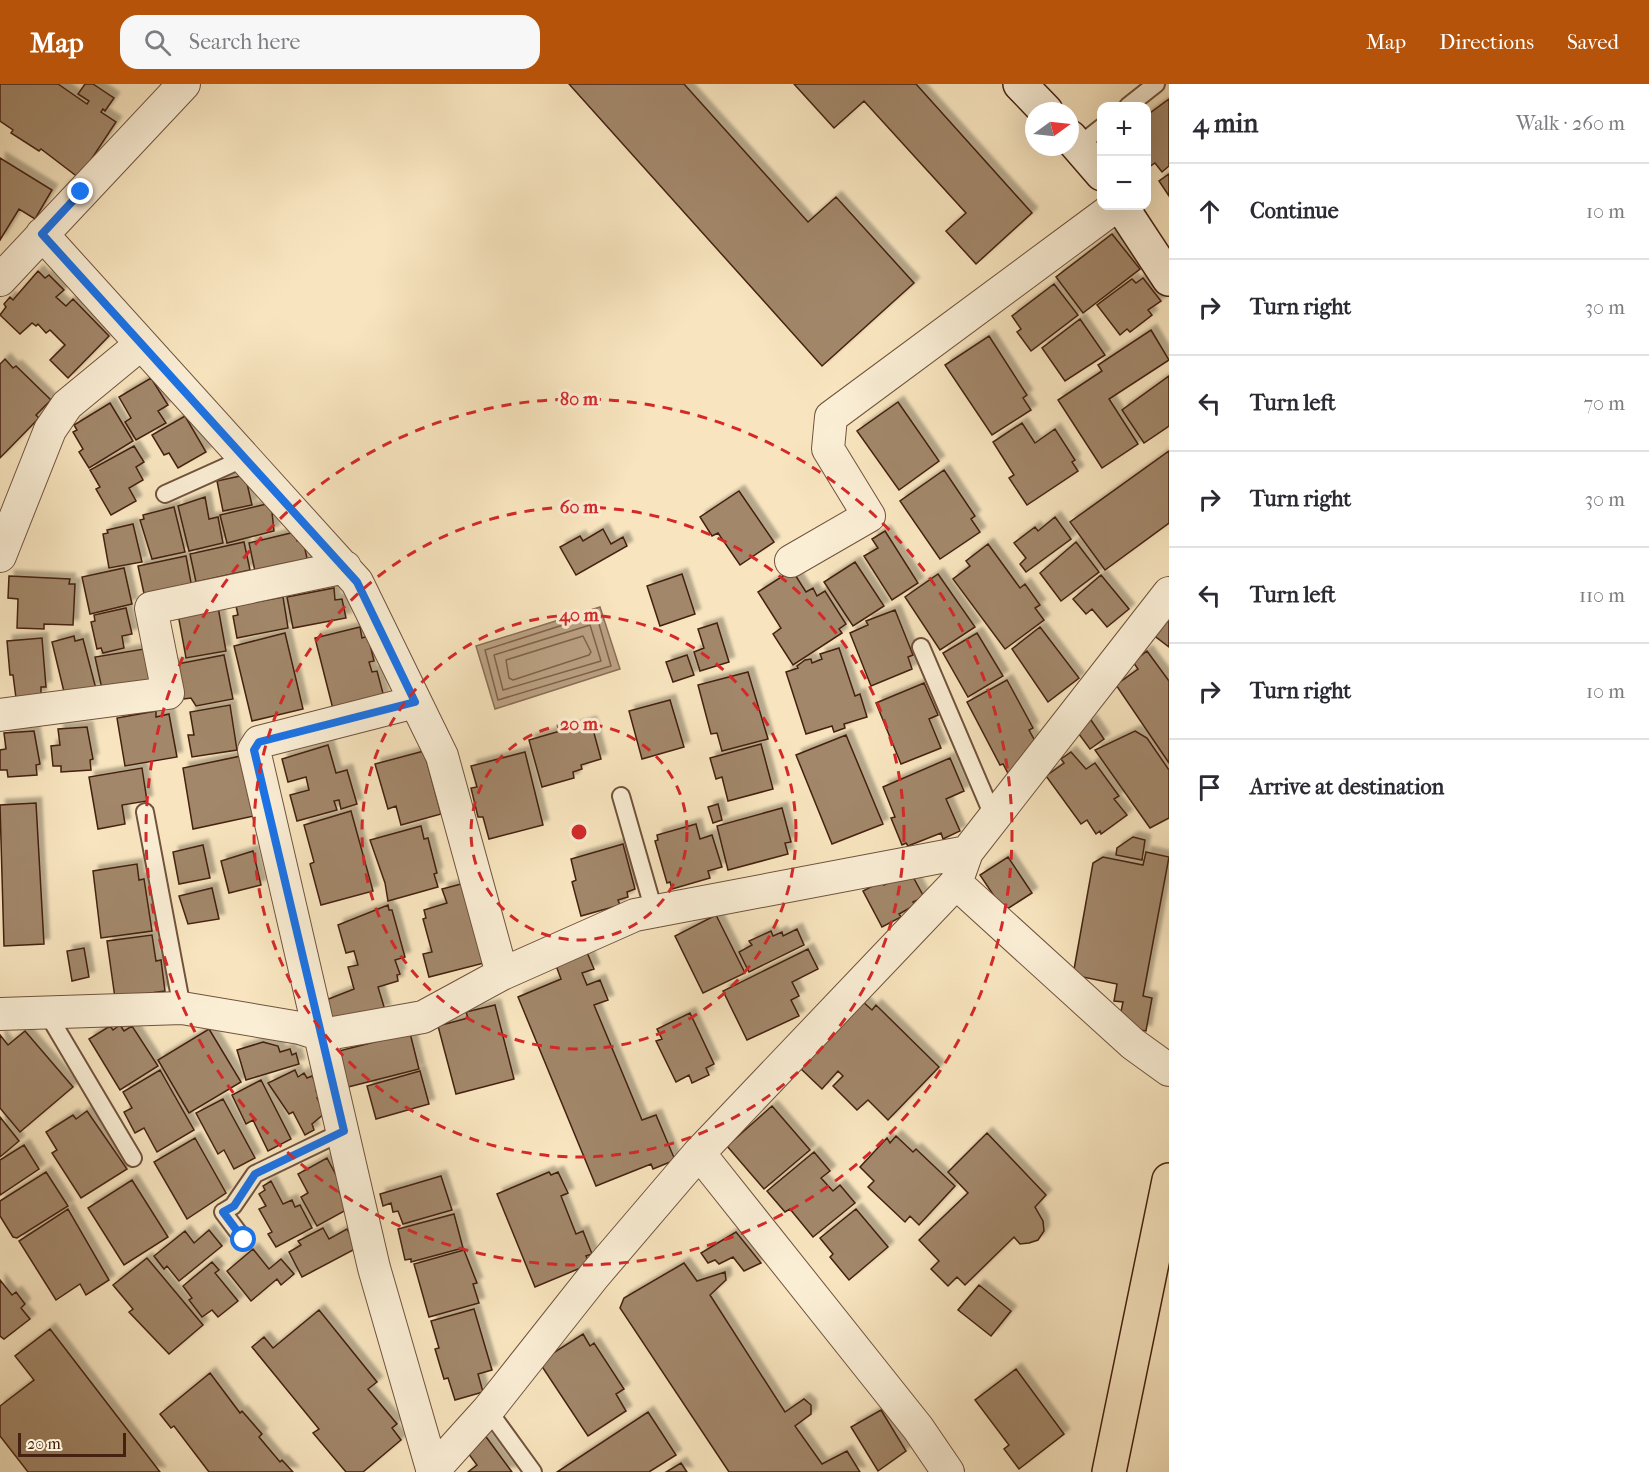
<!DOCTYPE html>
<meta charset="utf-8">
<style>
body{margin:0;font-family:"IM FELL French Canon",serif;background:#f7f7f7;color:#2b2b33}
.controls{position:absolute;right:18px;top:18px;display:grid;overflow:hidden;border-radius:12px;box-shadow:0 6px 24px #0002}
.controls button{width:54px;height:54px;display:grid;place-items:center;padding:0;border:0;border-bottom:2px solid #e1e1e2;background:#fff;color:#2b2b33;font:30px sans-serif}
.compass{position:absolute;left:1025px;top:18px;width:54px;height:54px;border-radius:50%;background:#fff;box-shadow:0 6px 24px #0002;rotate:75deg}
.scale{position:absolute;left:18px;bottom:15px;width:108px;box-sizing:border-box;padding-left:6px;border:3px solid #442110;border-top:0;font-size:16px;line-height:21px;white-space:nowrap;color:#442110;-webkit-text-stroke:4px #faeed5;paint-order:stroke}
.stop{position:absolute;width:18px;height:18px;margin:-14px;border:4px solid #1a73e8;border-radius:50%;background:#fff}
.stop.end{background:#1a73e8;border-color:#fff;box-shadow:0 2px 6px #0008}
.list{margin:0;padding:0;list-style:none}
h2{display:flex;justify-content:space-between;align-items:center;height:78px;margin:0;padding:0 24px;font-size:26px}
h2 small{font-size:20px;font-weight:400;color:#7c7c81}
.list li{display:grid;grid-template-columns:39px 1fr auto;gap:18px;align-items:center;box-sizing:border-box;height:96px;padding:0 24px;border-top:2px solid #e1e1e2}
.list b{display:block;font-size:22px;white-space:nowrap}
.list em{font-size:20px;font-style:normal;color:#7c7c81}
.icon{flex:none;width:33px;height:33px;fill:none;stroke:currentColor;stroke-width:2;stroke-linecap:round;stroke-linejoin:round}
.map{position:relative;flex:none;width:1169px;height:1388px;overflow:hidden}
header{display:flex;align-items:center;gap:36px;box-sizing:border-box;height:84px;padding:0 30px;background:#b45309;color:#fff}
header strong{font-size:28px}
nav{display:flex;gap:33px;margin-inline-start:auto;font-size:21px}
.search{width:420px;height:54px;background:#f7f7f7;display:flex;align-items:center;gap:15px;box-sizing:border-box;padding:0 21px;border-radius:18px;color:#7c7c81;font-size:22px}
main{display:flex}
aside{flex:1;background:#fff}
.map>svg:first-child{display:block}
</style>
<header>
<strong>Map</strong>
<div class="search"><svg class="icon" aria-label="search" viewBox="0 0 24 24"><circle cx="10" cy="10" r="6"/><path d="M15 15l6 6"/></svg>Search here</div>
<nav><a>Map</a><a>Directions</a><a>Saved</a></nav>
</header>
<main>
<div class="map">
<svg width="1169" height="1388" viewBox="0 0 1169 1388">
<defs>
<filter id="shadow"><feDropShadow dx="5.5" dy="-5.5" stdDeviation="1.5" flood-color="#0004"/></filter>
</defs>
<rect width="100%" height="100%" fill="#f8e5bf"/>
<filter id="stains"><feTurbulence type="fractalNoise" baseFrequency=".00333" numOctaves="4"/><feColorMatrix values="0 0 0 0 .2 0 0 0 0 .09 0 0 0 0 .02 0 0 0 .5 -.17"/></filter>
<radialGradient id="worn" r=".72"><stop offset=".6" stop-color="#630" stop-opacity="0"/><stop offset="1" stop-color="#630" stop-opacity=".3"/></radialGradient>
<path fill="#bba284" stroke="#8b6e56" stroke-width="1.5" d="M600,523L620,585L495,625L476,562Z"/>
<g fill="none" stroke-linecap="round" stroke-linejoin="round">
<path stroke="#80624a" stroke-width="1.5" d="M594,531L597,533L611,582L498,616L485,566Z
M590,541L601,577L503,606L494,571Z
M583,552L591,568L589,571L513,596L509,594L506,576Z"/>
</g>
<path fill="#a2876b" stroke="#442110" stroke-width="1.5" filter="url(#shadow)" d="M0,0H58L87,20L89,17L78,10L85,0H93L114,14L105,27L103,25L101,28L116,38L79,94L41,65L39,67L11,49L13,46L0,37Z
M569,0H684L808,138L836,113L914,199L822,282Z
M794,0H916L1032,129L976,180L946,147L966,129L864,17L834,44Z
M1169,15V82L1162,88L1155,79L1146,85V32Z
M0,74L52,106L35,135L19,125L0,156Z
M1169,90V112L1159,97Z
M1112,150L1140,185L1083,229L1056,193Z
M38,187L45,194L49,191L64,206L56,213L66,222L73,215L109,252L68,294L50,276L65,261L50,246L46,249L38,240L36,242L32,239L20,250L0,231L6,223L4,220L10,213L13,216Z
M1143,194L1161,217L1148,226L1152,231L1130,248L1127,245L1120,251L1097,221L1132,195L1136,199Z
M1054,200L1078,231L1031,267L1017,248L1021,245L1012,232Z
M1080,235L1105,271L1065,297L1042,264Z
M1151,246L1169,276L1109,315L1138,360L1102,384L1058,316L1102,287L1098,281Z
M989,252L1027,311L1023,314L1031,326L992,351L945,281Z
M5,275L13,284L16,282L51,316L36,331L39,334L0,374V280Z
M1169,292V342L1144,359L1122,326Z
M151,294L168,321L158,327L166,339L136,356L125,338L131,334L119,313Z
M898,318L939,377L899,406L857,347Z
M110,319L133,357L89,384L79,368L83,365L73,348L77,346L74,341Z
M185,332L206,368L178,384L169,369L164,371L152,351Z
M1022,339L1035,359L1055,345L1075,376L1072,378L1078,387L1027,421L1009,394L1014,391L993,358Z
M134,362L144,378L136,383L143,396L129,404L136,417L111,431L96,405L100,403L90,386Z
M1169,367V439L1105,486L1070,438Z
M944,386L975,432L971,435L980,448L940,475L900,417Z
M245,391L252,421L223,427L217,397Z
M739,407L774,458L740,481L718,449L712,452L700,433Z
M205,413L209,435L218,433L223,459L189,467L178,422Z
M271,419L274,447L227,459L220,431Z
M174,423L185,468L152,475L140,436L144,435L143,431Z
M1055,433L1071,455L1026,488L1020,480L1026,474L1014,459L1035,443L1038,447Z
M133,440L142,478L109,484L103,450L108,449L107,446Z
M603,445L611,460L623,453L627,462L576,491L560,463L580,452L583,457Z
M885,447L918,499L892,516L864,472L878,464L872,455Z
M295,448L297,457L303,456L308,479L256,492L249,459Z
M244,458L250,486L196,498L190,470Z
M1076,458L1099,488L1061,517L1040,489Z
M988,460L1020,504L1025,500L1040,521L1035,524L1044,536L1005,565L953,495L970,482L966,477Z
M186,472L192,504L145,514L138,482Z
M855,478L884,522L853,542L824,498Z
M124,484L132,520L90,530L82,493Z
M792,486L806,508L813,504L817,512L825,507L846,540L839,545L842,549L793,581L773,550L781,544L758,508Z
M682,490L695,530L660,542L647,502Z
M938,490L975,543L940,566L905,513Z
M1101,491L1129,525L1107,543L1092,525L1086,530L1073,515Z
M9,492L70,495L69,500H75L73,541L44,540V545L17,544L18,515L8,514Z
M334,504L335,516L342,515L346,534L293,544L287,513Z
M283,513L288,544L237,554L233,532L238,531L236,522Z
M218,523L226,567L186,574L178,530Z
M126,524L132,550L122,552L124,564L103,569L101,564L97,565L91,538L95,537L94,531Z
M895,526L913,571L908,573L912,585L871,602L850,549L868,541L866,537Z
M1169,528V563L1152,550Z
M717,539L729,578L700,587L694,568L704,564L698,545Z
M360,543L362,554L368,552L374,577L369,578L372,588L377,587L384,613L333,625L315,554Z
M1040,543L1079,594L1048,618L1012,565Z
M285,549L303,625L252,637L234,562Z
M977,549L1003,592L968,613L943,569Z
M74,552L75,557L83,555L96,605L65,612L52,558Z
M42,554L46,603H41V612L16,614L13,591H10L7,557Z
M839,564L855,612L860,610L867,633L844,640L845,644L834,648L832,642L806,650L786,588L798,584L797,582L805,576L811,575L812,579L822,575L820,570Z
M144,565L150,593L145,603L102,605L95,573Z
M1147,567L1169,597V679L1116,601L1138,585L1133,578Z
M224,571L233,615L196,622L191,614L184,615L172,581Z
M687,571L694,591L673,598L666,578Z
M748,588L768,655L722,667L717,649L711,650L698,601Z
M1007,596L1033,644L1029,646L1035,657L1010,693L1003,680L1000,681L967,618Z
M924,599L938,631L929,635L941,664L901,680L876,619Z
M670,616L684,663L642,675L629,627Z
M230,621L237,666L192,673L188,651H194L190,628Z
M156,627V633L169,630L177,673L125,682L117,634Z
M1091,636L1104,655L1090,665L1076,646Z
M591,638L601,675L581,681L582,685L573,688L574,694L542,703L529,656Z
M87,643L93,675L90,676L91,686L61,688V682H53L51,662L60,661L58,645Z
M34,647L40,680L36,681L37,691L8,693L7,686H0V666L6,665L4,649Z
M1135,647L1147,654L1169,686V734L1150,744L1095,666Z
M846,651L883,740L832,760L796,671Z
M761,660L773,705L728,717L722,693L716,695L710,674Z
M328,661L336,689L347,686L357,720L341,725L339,716L334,717L337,726L297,737L290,711L309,706L306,693L288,698L282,675Z
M424,667L441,730L401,741L396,722L388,725L375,680Z
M525,668L543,741L489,755L483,733H478L471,704L477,703L471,682Z
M1071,668L1086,685L1095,679L1119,712L1114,715L1127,731L1101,750L1100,747L1096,750L1087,736L1081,740L1046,692L1064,679L1061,675Z
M241,672L254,732L193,745L183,684Z
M950,674L964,707L946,715L960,747L943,755L941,749L908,762L906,759L902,761L891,734L895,733L883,703Z
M142,684L147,717L122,721L125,740L98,745L89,693Z
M36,719L44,860L4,862L0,721Z
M718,720L722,736L713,739L708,723Z
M782,724L791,758L785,759L788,770L728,786L717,742Z
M351,727L373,807L321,821L310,780L314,778L304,741Z
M696,740L700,755L712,751L722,783L708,787L710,794L672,805L670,798L667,799L655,757L658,756L657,751Z
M421,742L424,755L428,754L437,789L434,790L438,803L388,817L385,799L370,756Z
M1133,753L1145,756L1142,776L1116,771L1117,764Z
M623,760L635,805L627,808L628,813L618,816L620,821L581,832L572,798L576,796L571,775Z
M203,761L210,794L179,800L173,768Z
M253,767L261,801L229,809L221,777Z
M1146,768L1169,773L1143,912L1152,914L1146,947L1127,944L1119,937L1123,918L1114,917L1117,900L1073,891L1093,779L1103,773L1143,781Z
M1008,773L1032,809L1004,827L980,791Z
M137,780L139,796L144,795L152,847L101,854L93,787Z
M912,791L924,813L913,818L915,821L899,830L901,833L882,843L863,807L882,797L884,801L899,794L900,797Z
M465,799L488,878L429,893L423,870L432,868L423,835L426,834L424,826L447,819L442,805Z
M212,804L219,835L188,840L179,812Z
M388,821L389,826H392L405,873L395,876L400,890L397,891L398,897L378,903L385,926L329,934L326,916L354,905L348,883L358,881L354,867L346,869L338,841Z
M716,831L745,889L703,909L675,852Z
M797,845L804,861L749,888L739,868L752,861L749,857L771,847L773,852L782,848L783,852Z
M152,851L156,877L161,876L165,907L115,914L107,857Z
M84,864L89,893L72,897L67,867Z
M808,865L818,885L792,898L799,912L791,916L799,932L747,956L723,907Z
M586,866L594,885L582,889L587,901L600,896L608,916L594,921L642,1036L656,1031L675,1076L653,1085L651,1080L596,1102L518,913L561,895L555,879Z
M862,917L872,926L876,921L939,983L888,1036L868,1016L857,1026L833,1002L843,992L838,987L822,1005L799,983Z
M495,921L514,995L456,1010L438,942L468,934L466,928Z
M690,929L714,980L706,984L709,991L692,999L689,991L676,998L656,957L662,955L657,945Z
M120,941L124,947L132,942L158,982L120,1006L89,955L110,942L113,946Z
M209,945L241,998L189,1029L158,976Z
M25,947L73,1003L20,1048L0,1024V951L8,961Z
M410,949L419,985L348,1003L339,967Z
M263,958L278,962L280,968L290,965L292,971L296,969L299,980L246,996L237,966Z
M160,986L194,1046L157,1068L144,1044L135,1049L124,1028L132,1024L123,1008Z
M295,986L298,993L304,989L307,994L312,992L319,1005L316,1007L320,1013L317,1014L325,1029L312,1040L314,1046L305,1051L293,1028L289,1030L268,999Z
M420,987L429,1020L376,1035L367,1002Z
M261,996L291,1055L268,1067L253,1036L246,1040L232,1011Z
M223,1015L255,1074L234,1085L224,1066L218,1070L196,1029Z
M772,1022L810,1066L764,1105L727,1062Z
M87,1027L127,1085L81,1114L52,1069L57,1066L46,1048L73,1031L76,1035Z
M0,1033L19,1057L0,1073Z
M987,1049L1046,1111L1035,1123L1043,1137L1044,1147L1038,1156L1029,1159L1020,1160L1014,1153L965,1201L957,1193L948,1202L931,1185L939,1177L919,1156L968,1109L948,1088Z
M896,1052L913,1068L916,1065L955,1102L919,1141L910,1132L905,1138L868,1103L874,1097L860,1083L887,1054L890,1059Z
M195,1054L226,1109L187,1135L154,1078Z
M24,1061L39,1085L0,1111V1076Z
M814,1068L830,1087L821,1094L833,1107L840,1101L855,1119L813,1153L790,1125L785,1128L767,1107Z
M327,1074L344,1106L339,1108L348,1125L317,1142L301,1113L308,1109L298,1090Z
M46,1088L68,1122L17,1154L13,1153L0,1132V1117Z
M549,1088L551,1091L558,1088L568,1109L561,1112L576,1150L583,1147L592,1170L586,1172L590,1180L535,1203L497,1110Z
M441,1092L452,1126L403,1140L398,1127L393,1128L391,1119L383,1122L380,1110Z
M132,1096L168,1153L124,1181L88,1124Z
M271,1097L283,1120L292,1116L295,1123L300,1121L312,1144L276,1163L268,1150L272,1148L259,1125L266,1122L259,1110L265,1106L263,1102Z
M68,1125L109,1196L86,1211L80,1200L56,1216L19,1157Z
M856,1125L888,1163L849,1196L830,1173L833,1170L820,1154Z
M454,1130L463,1164L411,1178V1175L405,1176L398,1145Z
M323,1144L329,1155L347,1145L357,1164L302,1193L289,1168L301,1161L298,1157Z
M209,1146L222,1162L179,1197L167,1182L164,1185L154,1172L185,1147L194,1159Z
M736,1148L761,1179L744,1187L733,1173L719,1180L715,1176L708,1179L701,1169Z
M253,1165L269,1185L281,1175L294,1190L281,1201L277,1195L251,1217L227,1187Z
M464,1166L477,1199L473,1200L479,1219L429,1233L414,1180Z
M147,1174L203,1241L169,1270L129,1228L133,1225L113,1201Z
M212,1178L219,1186L215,1189L238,1217L218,1233L212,1226L202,1233L189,1216L192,1214L183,1202Z
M684,1179L697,1197L725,1188L726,1196L710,1211L785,1328L804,1315L811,1321V1330L795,1342L822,1380L847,1367L860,1388H729L620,1224L624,1214Z
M0,1196L12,1211L16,1208L25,1220L21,1224L30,1235L4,1255L0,1252Z
M979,1201L1011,1227L991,1252L958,1226Z
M474,1225L492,1286L478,1290L483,1308L455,1316L448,1294L444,1295L435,1265L439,1264L431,1237Z
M319,1226L377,1298L368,1305L397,1340L392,1344L401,1356L363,1388H346L313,1349L319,1345L252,1263L264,1253L273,1264Z
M50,1245L160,1388H28L0,1352V1322L34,1296L15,1272Z
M583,1250L590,1262L594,1259L624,1305L616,1310L626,1327L588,1352L539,1278Z
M1016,1285L1064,1350L1019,1385L1004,1365L1009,1361L975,1316Z
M210,1289L240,1329L242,1327L262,1350L259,1353L280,1378L282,1376L293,1388H209L174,1342L171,1344L160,1330Z
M881,1326L906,1367L878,1387L851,1343Z
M648,1328L676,1371L649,1388H557Z
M484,1350L512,1388H468L477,1381L465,1365Z
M681,1379L687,1388H666Z"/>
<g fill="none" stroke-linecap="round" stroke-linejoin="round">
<g stroke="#71523c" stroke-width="20">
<path id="lane" d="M1128,22L1156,0
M1078,62L1102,43
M165,410L245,374
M921,563L994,734
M621,712L654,827
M145,728L182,924
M47,929L133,1074
M244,1156L223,1128L233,1122L255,1090L344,1047
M488,1326L533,1388"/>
</g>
<g stroke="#71523c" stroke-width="34">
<path id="street" d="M42,150L357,498L442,672L502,890
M0,196L184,0
M0,472L50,346L67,321L141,260
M791,477L869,432L828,365L831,333L1116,122
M415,618L259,658L254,666L374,1184L433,1388
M0,631L168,609L151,524L345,483
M956,799L1133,960L1169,986
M0,930L182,924L300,944L322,951L423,933L502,890L635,831L967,768
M699,1069L918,1344L948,1388
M432,1388L488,1326L594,1192L699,1069L956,799L967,768L1169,509"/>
</g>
<g stroke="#442110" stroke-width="36">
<path id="secondary" d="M1020,0L1046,27
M1070,53L1102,90
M1121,122L1169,195"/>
</g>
<g stroke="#442110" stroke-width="36">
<path id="primary" d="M1109,1388L1169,1096"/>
</g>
<use href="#lane" stroke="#faeed5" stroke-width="16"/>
<use href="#street" stroke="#faeed5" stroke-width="32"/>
<use href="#secondary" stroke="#faeed5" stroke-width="33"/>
<use href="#primary" stroke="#f8e5bf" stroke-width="33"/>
</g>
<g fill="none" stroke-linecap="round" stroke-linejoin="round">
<path stroke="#1a73e8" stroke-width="8" d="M81,108L42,150L357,498L415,618L259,658L254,666L344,1047L255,1090L234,1122L223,1128L244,1156"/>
</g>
<g fill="none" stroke="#d62828" stroke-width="3" stroke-dasharray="10 8">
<circle cx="579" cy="748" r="108"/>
<circle cx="579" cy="748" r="217"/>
<circle cx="579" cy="748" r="325"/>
<circle cx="579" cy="748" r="433"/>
</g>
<circle cx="579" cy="748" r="9" fill="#d62828" stroke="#faeed5" stroke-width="3"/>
<g font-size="18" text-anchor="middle" font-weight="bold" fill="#d62828" stroke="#faeed5" stroke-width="6" stroke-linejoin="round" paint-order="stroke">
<text x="579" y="321">80 m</text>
<text x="579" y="429">60 m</text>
<text x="579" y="537">40 m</text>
<text x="579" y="646">20 m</text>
</g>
<rect width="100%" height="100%" filter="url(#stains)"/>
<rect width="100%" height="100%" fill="url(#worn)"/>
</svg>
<div class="controls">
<button>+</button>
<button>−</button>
</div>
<svg class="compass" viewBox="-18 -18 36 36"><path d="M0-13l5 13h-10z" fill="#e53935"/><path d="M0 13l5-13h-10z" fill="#7c7c81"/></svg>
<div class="scale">20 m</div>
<div class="stop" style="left:244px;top:1156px"></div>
<div class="stop end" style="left:81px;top:108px"></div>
</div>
<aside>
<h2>4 min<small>Walk · 260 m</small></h2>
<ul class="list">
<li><svg class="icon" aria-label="ahead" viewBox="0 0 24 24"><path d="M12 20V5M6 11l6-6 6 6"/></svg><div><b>Continue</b></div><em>10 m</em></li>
<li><svg class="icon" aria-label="right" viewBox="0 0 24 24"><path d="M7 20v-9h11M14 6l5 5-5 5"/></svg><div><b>Turn right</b></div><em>30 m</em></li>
<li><svg class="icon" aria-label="left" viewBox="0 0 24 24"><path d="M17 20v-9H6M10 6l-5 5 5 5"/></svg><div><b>Turn left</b></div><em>70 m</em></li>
<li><svg class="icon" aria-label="right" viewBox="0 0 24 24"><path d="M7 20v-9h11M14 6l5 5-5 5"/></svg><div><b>Turn right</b></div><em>30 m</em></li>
<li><svg class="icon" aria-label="left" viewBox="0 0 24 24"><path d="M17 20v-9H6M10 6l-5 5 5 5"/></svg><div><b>Turn left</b></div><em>110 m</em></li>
<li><svg class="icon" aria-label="right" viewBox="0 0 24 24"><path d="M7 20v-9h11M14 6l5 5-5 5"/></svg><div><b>Turn right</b></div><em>10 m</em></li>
<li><svg class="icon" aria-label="arrive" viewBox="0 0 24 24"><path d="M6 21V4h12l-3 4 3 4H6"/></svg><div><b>Arrive at destination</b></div></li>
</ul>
</aside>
</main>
